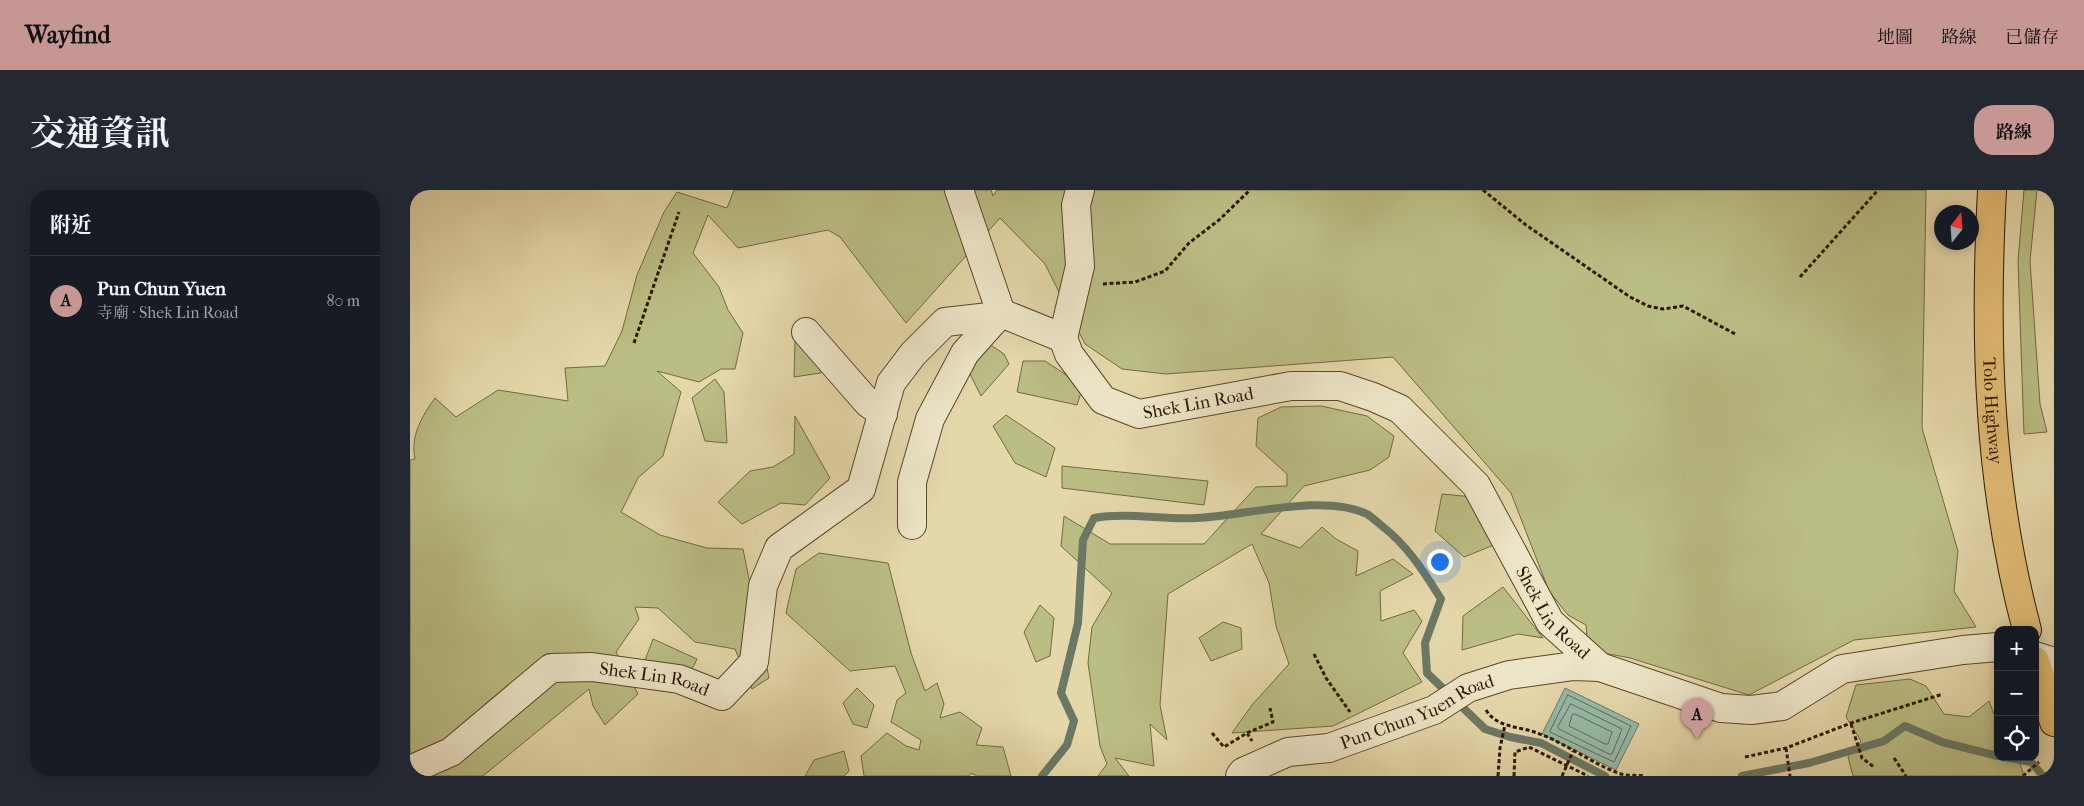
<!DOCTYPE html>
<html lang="zh-TW">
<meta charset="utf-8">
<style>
body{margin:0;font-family:"IM FELL French Canon","Noto Serif TC",serif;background:#242831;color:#f1f3f6}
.controls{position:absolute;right:15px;bottom:15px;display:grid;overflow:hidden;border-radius:10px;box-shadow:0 2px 12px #0003}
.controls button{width:45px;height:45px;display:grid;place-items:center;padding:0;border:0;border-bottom:1px solid #363941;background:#171b24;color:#f1f3f6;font:25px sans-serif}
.compass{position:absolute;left:1524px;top:15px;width:45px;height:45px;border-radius:50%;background:#171b24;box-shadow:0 2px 12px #0003;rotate:17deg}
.you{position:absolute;left:1029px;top:371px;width:18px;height:18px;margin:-12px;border:4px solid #fff;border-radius:50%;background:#1a73e8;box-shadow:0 0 0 8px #1a73e833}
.badge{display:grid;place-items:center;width:32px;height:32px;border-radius:50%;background:#c59692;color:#111;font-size:16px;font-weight:700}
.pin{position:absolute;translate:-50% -41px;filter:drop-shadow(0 1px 2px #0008)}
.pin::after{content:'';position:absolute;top:26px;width:18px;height:15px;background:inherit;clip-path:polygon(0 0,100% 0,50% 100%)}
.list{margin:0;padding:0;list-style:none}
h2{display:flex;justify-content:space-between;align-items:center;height:65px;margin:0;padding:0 20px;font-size:21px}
h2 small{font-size:16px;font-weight:400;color:#9ea1a6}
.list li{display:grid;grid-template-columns:32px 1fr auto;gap:15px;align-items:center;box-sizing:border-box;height:90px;padding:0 20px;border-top:1px solid #363941}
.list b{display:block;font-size:19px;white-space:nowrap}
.list p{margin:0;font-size:16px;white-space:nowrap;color:#9ea1a6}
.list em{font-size:16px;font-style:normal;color:#9ea1a6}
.icon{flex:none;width:28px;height:28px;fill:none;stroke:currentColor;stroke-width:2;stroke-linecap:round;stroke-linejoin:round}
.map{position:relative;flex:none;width:1644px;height:586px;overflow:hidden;border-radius:20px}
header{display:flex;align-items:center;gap:30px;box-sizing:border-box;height:70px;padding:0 25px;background:#c59692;color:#111}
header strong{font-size:24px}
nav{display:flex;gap:28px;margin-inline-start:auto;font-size:18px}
.intro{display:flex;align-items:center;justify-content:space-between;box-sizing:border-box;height:120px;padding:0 30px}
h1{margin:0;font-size:35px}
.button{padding:12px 22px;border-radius:20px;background:#c59692;color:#111;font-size:18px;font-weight:700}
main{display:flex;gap:30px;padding:0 30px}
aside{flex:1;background:#171b24;border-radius:20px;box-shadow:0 2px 12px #0003}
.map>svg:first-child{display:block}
</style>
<header>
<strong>Wayfind</strong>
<nav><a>地圖</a><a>路線</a><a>已儲存</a></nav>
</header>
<div class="intro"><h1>交通資訊</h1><a class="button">路線</a></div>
<main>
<aside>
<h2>附近<small></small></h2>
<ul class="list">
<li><span class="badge">A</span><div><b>Pun Chun Yuen</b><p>寺廟 · Shek Lin Road</p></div><em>80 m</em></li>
</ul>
</aside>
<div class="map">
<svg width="1644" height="586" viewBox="0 0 1644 586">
<rect width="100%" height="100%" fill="#e4d7aa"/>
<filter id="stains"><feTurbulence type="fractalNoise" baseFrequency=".004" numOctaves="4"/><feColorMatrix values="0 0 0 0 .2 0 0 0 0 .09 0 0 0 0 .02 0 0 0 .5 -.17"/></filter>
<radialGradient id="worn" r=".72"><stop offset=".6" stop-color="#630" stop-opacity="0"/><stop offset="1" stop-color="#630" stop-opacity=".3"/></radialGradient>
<path fill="#babd84" stroke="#736942" d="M324,0H581L583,6L587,0H1516L1512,238L1548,361L1544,401L1566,437L1444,450L1339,505L1220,468L1178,460L1176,435L1158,425L1139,401L1101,303L983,167L756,184L712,179L675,154L635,74L590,28L496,133L430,47L418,40L328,58L298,25L283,63L309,97L318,120L333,143L325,179H311L289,192L247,181L271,202L253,266L228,288L211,322L250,345L297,358L333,359L359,488L342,499L325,459L285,452L248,418L225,417L229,429L206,462L228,504L195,535L183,516L179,499L73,586H0V270L5,269C0,246 12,226 25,208L46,227L88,200L158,211L155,178L195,176L212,141L227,85L254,22L267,2L317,18Z
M1614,0H1627L1620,71L1630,214L1637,242L1614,244L1608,71Z
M405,134L411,183L384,187L385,152L383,144Z
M560,141L594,164L599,174L571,206L546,156Z
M613,171H635L673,196L667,215L607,202Z
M305,189L314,202L317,253L295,251L282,208Z
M911,216L957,226L984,246L979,267L960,280L894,296L851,344L890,358L912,337L926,349L948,361L946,386L983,369L1003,384L970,401L971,431L1004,420L1012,431L993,463L1012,492L923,536L822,543L842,515L879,474L866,436L859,393L842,354L758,404L750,515L757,550L740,534L744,576L705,568L719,586H688L697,574L690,556L678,473L682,437L702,403L651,356L654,326L700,354H794L846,297L877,296V284L846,256L848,228L871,217Z
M596,225L645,258L636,287L605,273L583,236Z
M385,226L420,288L395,315L371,313L332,334L308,312L340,281L363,277L384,264Z
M652,276L798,291L794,315L652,298Z
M1032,304L1084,309L1089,353L1054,367L1025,341Z
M409,363L478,373L501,463L515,501L527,493L534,514L530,528L550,522L572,538L566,555L593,557L601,586H567L561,583L559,586H454L451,566L477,543L496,556L509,560L511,550L481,532L487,510L496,503L485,476L440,481L376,423L386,379Z
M1093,397L1133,448L1108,444L1052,460L1053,426Z
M630,415L644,428L640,466L626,472L614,442Z
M813,432L831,438L832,459L801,471L789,448Z
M243,449L287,469L270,503L245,500L234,473Z
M1500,489L1516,496L1534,524L1559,527L1579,511L1588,534V567H1608L1614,586H1443L1438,567L1451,551L1436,527L1446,495Z
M447,498L464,515L457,538L443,534L433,513Z
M434,561L439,581L434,586H395L404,570Z"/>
<path fill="#95baa8" stroke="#6b7865" d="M1155,498L1229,534L1206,580L1132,544Z"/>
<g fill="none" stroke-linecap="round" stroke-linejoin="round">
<path stroke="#606854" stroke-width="1" d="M1158,505L1221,536L1204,572L1140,542Z
M1161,514L1212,539L1202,564H1199L1149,539L1148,537Z
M1165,524L1202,542L1198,554H1195L1159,536L1162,525Z"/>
<path stroke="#6b7865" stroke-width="8" d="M1594,567L1621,572L1633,586
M632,586L657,555L664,531L651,503L668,433L673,350L684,328C718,322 752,330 787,328C835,326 912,303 957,324C962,327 967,332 972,336C998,356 1014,382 1031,409L1015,453L1017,483L1075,539L1100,547L1131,553L1195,586
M1332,586L1399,573L1474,551L1495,536L1532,552L1588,566"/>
<g stroke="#5a462a" stroke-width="30">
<g id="minor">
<path d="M549,0L591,123"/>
<path id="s1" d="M591,123L653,148L659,164L693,210L729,224L881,196H930L963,207L990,219L1066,295L1140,432L1190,477L1311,518L1341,520L1372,516L1432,479L1553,460L1588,457"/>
<path d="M396,142L458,213L473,224"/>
<path d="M653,148L670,76L666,15L670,0"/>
<path d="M502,335V292L520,229L555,163L588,126"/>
<path d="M1625,466L1644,472"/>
<path id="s2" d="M0,580L41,562L141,478L182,477L269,489L312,506L344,472L353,396L369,358L451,299L481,193L503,164L535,132L588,126L591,123"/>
<path id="s3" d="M830,586L833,582L878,562L919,558L1024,520L1058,498L1099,485L1164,476L1190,477"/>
</g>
</g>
<g stroke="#2c1500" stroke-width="30">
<g id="highway">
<path id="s4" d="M1582,0C1574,150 1578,293 1617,440"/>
<path d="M1625,471L1644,532"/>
</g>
</g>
<path stroke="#2c1500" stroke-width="3" stroke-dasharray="4 2.5" stroke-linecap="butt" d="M1073,0L1116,35L1220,107L1238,116L1253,119L1273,116L1327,145
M1390,87L1468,0
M693,94L725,92L755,81L779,53L809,30L840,0
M224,153L269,22
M904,464L916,488L940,522
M1076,520C1087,538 1109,536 1127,543C1156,553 1182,574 1211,584C1218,586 1227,585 1235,586
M1441,534L1452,568L1464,577
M802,543L814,557L837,543L842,551
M837,543L863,532L860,518
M1376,558L1380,586
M1335,567L1376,558L1441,533L1533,504
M1484,568L1496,586
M1088,586L1090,558L1095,535
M1104,586L1105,562L1119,557L1178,586
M1152,586L1163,561
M1613,586L1629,572"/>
<use href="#minor" stroke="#ede5c8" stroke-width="28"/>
<use href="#highway" stroke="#e2bc75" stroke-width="28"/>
</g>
<g text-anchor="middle" stroke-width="4" stroke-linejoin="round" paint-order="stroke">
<g font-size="18" fill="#2c1500" stroke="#ede5c8">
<text dy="6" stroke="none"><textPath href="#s1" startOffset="240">Shek Lin Road</textPath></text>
<text dy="6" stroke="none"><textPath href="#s4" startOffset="221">Tolo Highway</textPath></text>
<text dy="6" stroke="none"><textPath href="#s1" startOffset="705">Shek Lin Road</textPath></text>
<text dy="6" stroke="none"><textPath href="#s2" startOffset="280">Shek Lin Road</textPath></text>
<text dy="6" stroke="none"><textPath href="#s3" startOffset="191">Pun Chun Yuen Road</textPath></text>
</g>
</g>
<rect width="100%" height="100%" filter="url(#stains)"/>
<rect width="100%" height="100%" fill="url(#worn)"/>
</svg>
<div class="controls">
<button>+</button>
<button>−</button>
<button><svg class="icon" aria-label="locate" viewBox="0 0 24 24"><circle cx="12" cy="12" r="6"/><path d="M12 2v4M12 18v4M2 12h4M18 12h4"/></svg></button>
</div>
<svg class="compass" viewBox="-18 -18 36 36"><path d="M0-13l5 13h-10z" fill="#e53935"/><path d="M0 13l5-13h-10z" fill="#9ea1a6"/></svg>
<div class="you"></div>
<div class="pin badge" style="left:1287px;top:549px">A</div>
</div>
</main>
